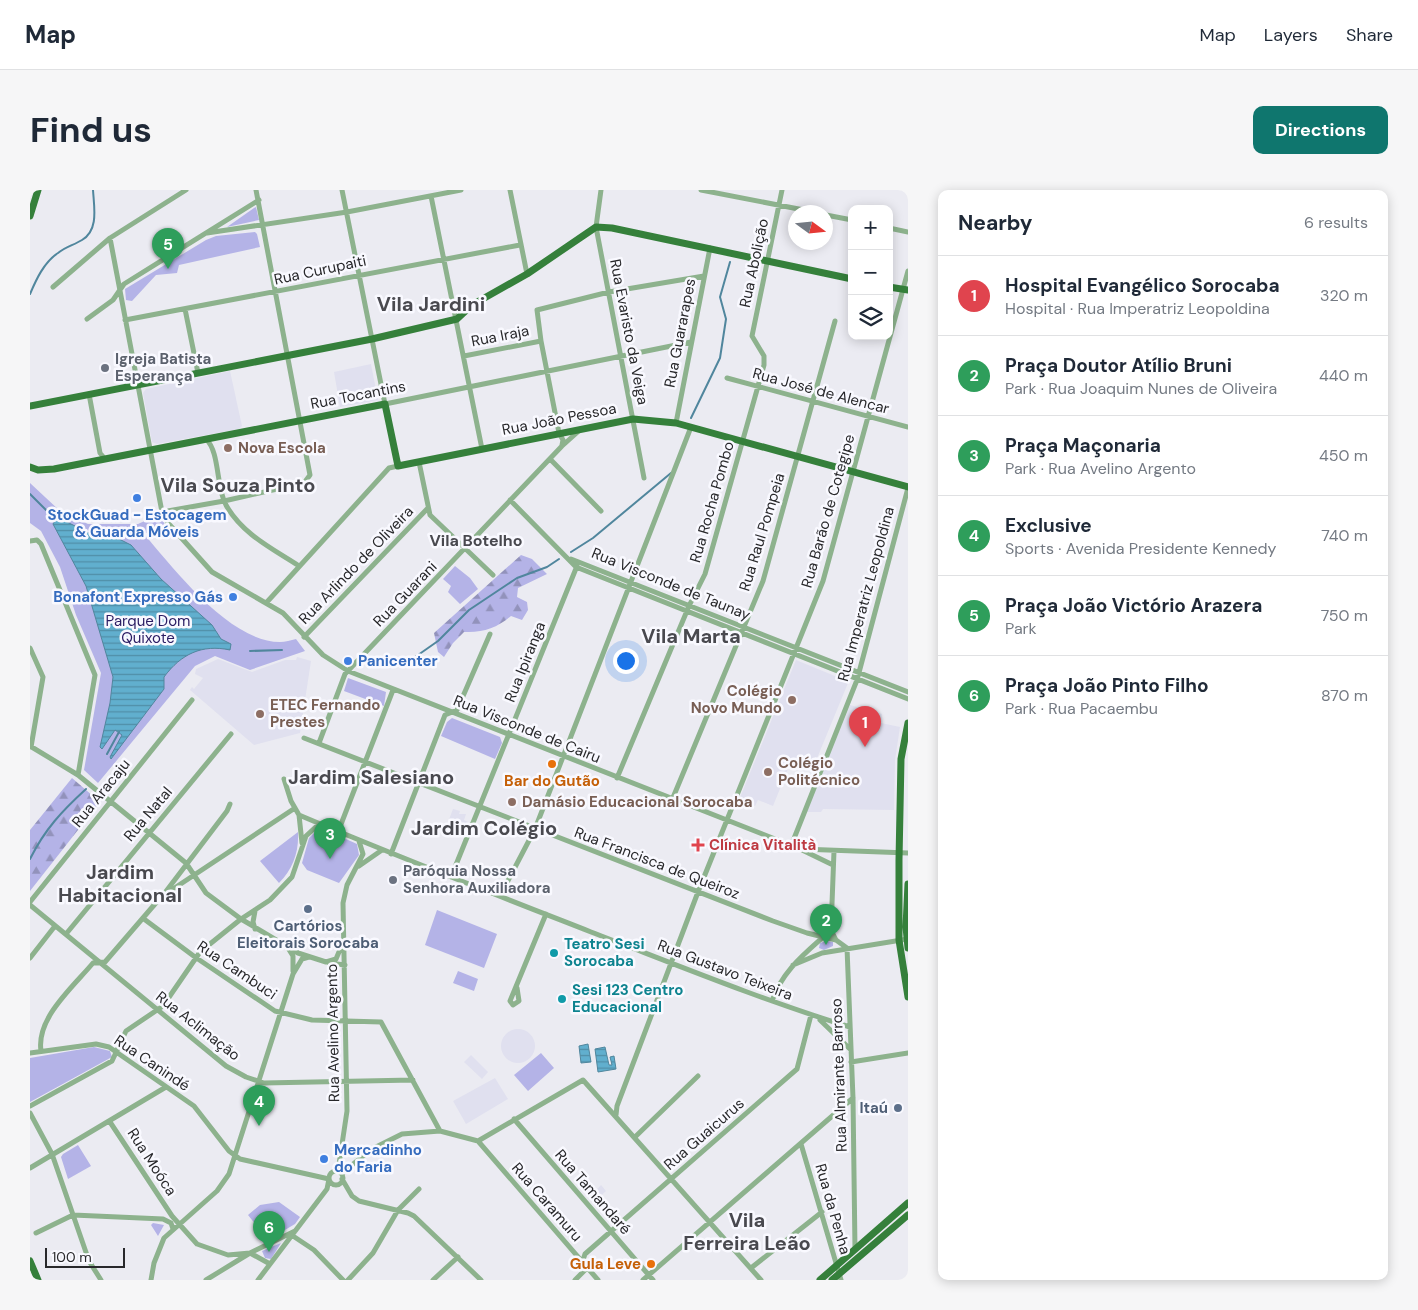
<!DOCTYPE html>
<meta charset="utf-8">
<style>
body{margin:0;font-family:"DM Sans",sans-serif;background:#f6f6f7;color:#1f2937}
.controls{position:absolute;right:15px;top:15px;display:grid;overflow:hidden;border-radius:10px;box-shadow:0 2px 12px #0003}
.controls button{width:45px;height:45px;display:grid;place-items:center;padding:0;border:0;border-bottom:1px solid #e0e1e3;background:#fff;color:#1f2937;font:25px sans-serif}
.compass{position:absolute;left:758px;top:15px;width:45px;height:45px;border-radius:50%;background:#fff;box-shadow:0 2px 12px #0003;rotate:105deg}
.scale{position:absolute;left:15px;bottom:12px;width:80px;box-sizing:border-box;padding-left:5px;border:2px solid #28282b;border-top:0;font-size:14px;line-height:18px;white-space:nowrap;color:#28282b;-webkit-text-stroke:4px #f9f9ff;paint-order:stroke}
.you{position:absolute;left:595px;top:470px;width:18px;height:18px;margin:-12px;border:4px solid #fff;border-radius:50%;background:#1a73e8;box-shadow:0 0 0 8px #1a73e833}
.badge{display:grid;place-items:center;width:32px;height:32px;border-radius:50%;background:#0f766e;color:#fff;font-size:16px;font-weight:700}
.pin{position:absolute;translate:-50% -41px;filter:drop-shadow(0 1px 2px #0008)}
.pin::after{content:'';position:absolute;top:26px;width:18px;height:15px;background:inherit;clip-path:polygon(0 0,100% 0,50% 100%)}
.list{margin:0;padding:0;list-style:none}
h2{display:flex;justify-content:space-between;align-items:center;height:65px;margin:0;padding:0 20px;font-size:21px}
h2 small{font-size:16px;font-weight:400;color:#747a83}
.list li{display:grid;grid-template-columns:32px 1fr auto;gap:15px;align-items:center;box-sizing:border-box;height:80px;padding:0 20px;border-top:1px solid #e0e1e3}
.list b{display:block;font-size:19px;white-space:nowrap}
.list p{margin:0;font-size:16px;white-space:nowrap;color:#747a83}
.list em{font-size:16px;font-style:normal;color:#747a83}
.icon{flex:none;width:28px;height:28px;fill:none;stroke:currentColor;stroke-width:2;stroke-linecap:round;stroke-linejoin:round}
.map{position:relative;flex:none;width:878px;height:1090px;overflow:hidden;border-radius:10px}
header{display:flex;align-items:center;gap:30px;box-sizing:border-box;height:70px;padding:0 25px;background:#fff;border-bottom:1px solid #e0e1e3}
header strong{font-size:24px}
nav{display:flex;gap:28px;margin-inline-start:auto;font-size:18px}
.intro{display:flex;align-items:center;justify-content:space-between;box-sizing:border-box;height:120px;padding:0 30px}
h1{margin:0;font-size:35px}
.button{padding:12px 22px;border-radius:10px;background:#0f766e;color:#fff;font-size:18px;font-weight:700}
main{display:flex;gap:30px;padding:0 30px}
aside{flex:1;background:#fff;border-radius:10px;box-shadow:0 2px 12px #0003}
.map>svg:first-child{display:block}
</style>
<header>
<strong>Map</strong>
<nav><a>Map</a><a>Layers</a><a>Share</a></nav>
</header>
<div class="intro"><h1>Find us</h1><a class="button">Directions</a></div>
<main>
<div class="map">
<svg width="878" height="1090" viewBox="0 0 878 1090">
<defs>
<pattern id="forest-firs" width="22" height="20" patternUnits="userSpaceOnUse" patternTransform="scale(1.25)"><rect width="22" height="20" fill="#b4b3e7"/><path d="M5 1l3.5 6h-7zM16 11l3.5 6h-7z" fill="#9292bb"/></pattern>
<pattern id="water-rules" width="6" height="5" patternUnits="userSpaceOnUse" patternTransform="scale(1.25)"><rect width="6" height="5" fill="#61afce"/><path d="M0 2.5h6" fill="none" stroke="#508ea7"/></pattern>
</defs>
<rect width="100%" height="100%" fill="#ebebf2"/>
<path fill="#e0e0ef" d="M341,174L348,210L310,217L304,182Z
M200,181L212,236L209,239L127,254L122,252L113,203L116,199Z
M267,467L281,471L270,543L224,555L160,500L162,497L164,499L173,488L165,484L166,479L188,469L222,482L255,470H266Z
M766,470L817,491L818,493L783,578L762,569L743,616L728,610L725,616L709,610Z
M820,515L852,524L851,533L870,537L865,570L864,620L793,619L791,622H776Z
M423,619L430,621L429,624H436L434,630L438,632L435,639L418,632Z
M471 856a17 17 0 1 1 34 0a17 17 0 1 1-34 0Z
M441,865L458,882L452,889L434,872Z
M465,888L478,909L436,934L423,911Z
M571,995L576,1001L564,1012L560,1007Z"/>
<path fill="#b4b3e7" d="M226,17L229,30L197,37L224,18Z
M225,42L227,44L230,57L149,75L147,83L126,85L102,111L96,110L95,99L176,50L186,46Z
M0,293L30,321L58,334H108L130,324L135,335L114,344C144,379 200,452 250,452C255,452 261,450 266,449L275,461L220,480L185,466L165,476L68,593L54,580L71,483L46,425L30,377L11,341L0,333Z
M425,376L440,388L448,399L430,414L418,402L421,396L413,389Z
M318,488L356,502L354,516L314,501Z
M422,528L470,547L472,553L465,569L411,546L417,532Z
M287,640L298,641L327,654L329,665L309,693L277,680L272,673L279,648Z
M268,642C269,662 263,679 249,693L230,671Z
M407,720L467,744L454,778L395,755Z
M797,751L803,752V756L794,760L789,758L790,753Z
M428,781L448,789L444,801L423,793Z
M64,857L80,861L82,867L0,912V868Z
M511,863L524,878L498,901L484,885Z
M48,955L61,976L38,989L31,967L33,964Z
M249,1012L270,1027L265,1034L238,1050L218,1025L230,1015Z
M123,1033L134,1035L128,1046L121,1035Z
M251,1053L241,1069L235,1068L232,1061Z"/>
<path fill="url(#forest-firs)" d="M491,365L502,369L517,384L488,398L487,407L497,412L498,420L492,430L481,426C467,438 453,443 434,442L423,453L414,467L408,462L404,443Z
M42,588L70,612L0,701V640Z"/>
<path fill="url(#water-rules)" stroke="#50869d" d="M27,327L67,347L89,349L101,355L131,389L182,435L191,449L201,454L200,460C172,454 151,464 134,487V499L81,569L80,567L92,545L85,540L72,559L70,557L80,513L83,487L56,396L23,334Z
M558,854L561,872L551,873L549,856Z
M575,857L579,875H582L580,867L584,866L586,879L568,882L565,859Z"/>
<g fill="none" stroke-linecap="round" stroke-linejoin="round">
<path stroke="#50869d" stroke-width="2" d="M0,104C6,90 14,72 28,63C35,57 44,55 52,50C69,40 64,17 63,0
M661,228L690,168L696,129L690,107L700,72
M0,304L16,320
M541,362L563,348L641,283
M220,461L252,460
M378,472L408,451L439,420L487,388L517,377L529,369
M77,564L89,542
M0,669C15,639 32,621 56,599"/>
<path stroke="#8db28d" stroke-width="5" d="M312,0L355,214L661,152
M480,0L497,84
M571,0L566,37L614,288
M671,0L784,22
M401,6L452,259
M796,25L822,30
M859,38L878,42
M177,43L317,22L431,0
M80,48L132,322L138,333L182,382L253,423L293,465L318,481L768,658L803,675
M23,97L80,48L156,0
M155,119L168,183
M57,129L83,110L94,94L229,10
M95,130L490,55
M434,166L511,151
M697,188L878,237
M59,204L70,263L75,269
M646,233L680,58
M176,249C190,262 186,298 196,315C212,344 243,359 269,376
M532,255L533,250L529,243L511,151L507,120L579,102L674,86
M520,269L571,321
M389,272L400,325L463,385
M480,310L546,377L878,509
M132,322L194,311L274,293L280,285L226,0
M0,351L7,350L11,354L65,485L48,585
M541,369L878,502
M237,412L359,278L368,276
M274,447L397,319
M0,458L13,487L1,557
M274,548L743,731L777,743L806,750
M289,553L315,484L532,256L551,239
M0,556L48,585L156,673L176,703L211,729L268,763L296,772L306,769L314,750
M587,588L659,416L675,384L734,175V166L722,146L752,0
M254,589L261,611L269,625L272,653
M642,610L733,391L805,131
M269,625C366,666 464,704 561,742C647,775 732,810 820,837
M308,642L363,500
M761,656L827,490L878,298
M771,659L878,663
M804,661L801,740L806,750L817,758
M361,664L415,525L427,520L460,444
M329,676L352,660
M421,687L547,376
M134,704L197,621L200,614
M470,706L505,639L661,237
M0,712L162,510
M0,715L196,876L216,887L234,893L383,890
M225,721L223,732L225,739
M114,729L165,767L245,821L282,830L351,832L410,941
M36,744L201,544
M258,758L263,766V781
M817,758L823,908L825,1060
M0,768L25,736
M299,773L315,775
M763,775L792,763L878,749
M487,798L489,811L483,815L480,811L516,724
M742,811C753,779 777,762 801,740
M790,830L820,859
M11,861C6,828 43,797 63,773L75,772L131,707L265,618
M0,863L66,854L79,857L164,916L199,961L210,969L299,989L297,999L228,1090
M821,872L878,863
M0,916L82,871L96,841L133,816L170,762L211,729L240,710L262,687L276,646L289,634
M0,923L22,964L59,1071L71,1090
M586,925L587,916L668,702L793,391L878,81
M484,929L623,1090
M80,932L142,1026L167,1054L198,1065L220,1063L240,1074
M605,947L668,886
M448,951L553,890L731,1090
M448,951L568,1090
M771,954L811,1090
M0,978L136,897
M308,981L317,921L313,713L317,695L333,664L329,651
M310,981L317,979L342,959L372,944L410,941L448,951
M299 988a7 7 0 1 1 14 0a7 7 0 1 1-14 0Z
M312,989L322,1006L329,1011L378,1023L384,1026L451,1090
M6,1043L43,1025L133,1029L141,1033L143,1039
M263,1046L284,1060L313,1090
M555,1076L553,1070L555,1064L767,879L781,825
M721,1078L792,1022
M121,1090L124,1073L134,1048L187,1001L199,984L263,784L272,769L279,767
M176,1090L220,1063L265,1041
M318,1090L343,1063L368,1020L389,999
M403,1090L428,1067
M545,1090L557,1078
M613,1090L823,908"/>
<path stroke="#35803b" stroke-width="7" d="M0,26L8,0
M859,97L878,100
M0,216L342,149L427,129L442,115L497,84L566,37L582,38L822,89
M0,277L8,280L24,279L355,214L368,276L603,229L646,233L878,297
M878,533L871,569L869,670V750L878,807
M878,694L876,737L878,758
M0,1071L8,1090
M790,1090L878,1013
M802,1090L878,1025"/>
</g>
<g fill="#6b7280" stroke="#f9f9ff" stroke-width="2">
<circle cx="75" cy="178" r="5"/>
<circle cx="363" cy="690" r="5"/>
</g>
<g fill="#8d6e63" stroke="#f9f9ff" stroke-width="2">
<circle cx="198" cy="258" r="5"/>
<circle cx="762" cy="510" r="5"/>
<circle cx="230" cy="524" r="5"/>
<circle cx="738" cy="582" r="5"/>
<circle cx="482" cy="612" r="5"/>
</g>
<g fill="#3f7fe0" stroke="#f9f9ff" stroke-width="2">
<circle cx="107" cy="308" r="5"/>
<circle cx="203" cy="407" r="5"/>
<circle cx="318" cy="471" r="5"/>
<circle cx="294" cy="969" r="5"/>
</g>
<g fill="#e8710a" stroke="#f9f9ff" stroke-width="2">
<circle cx="522" cy="574" r="5"/>
<circle cx="621" cy="1074" r="5"/>
</g>
<path fill="#e0444e" stroke="#f9f9ff" stroke-width="2" d="M665.5 647.5h5v5h5v5h-5v5h-5v-5h-5v-5h5z"/>
<g fill="#5c6f8a" stroke="#f9f9ff" stroke-width="2">
<circle cx="278" cy="719" r="5"/>
<circle cx="868" cy="918" r="5"/>
</g>
<g fill="#0f9aa8" stroke="#f9f9ff" stroke-width="2">
<circle cx="524" cy="763" r="5"/>
<circle cx="532" cy="809" r="5"/>
</g>
<g text-anchor="middle" stroke-width="5" stroke-linejoin="round" paint-order="stroke">
<g font-size="15" fill="#28282b" stroke="#f9f9ff">
<text transform="translate(724 73) rotate(-78)" y="5">Rua Abolição</text>
<text transform="translate(290 80) rotate(-12)" y="5">Rua Curupaiti</text>
<text transform="translate(599 142) rotate(79)" y="5">Rua Evaristo da Veiga</text>
<text transform="translate(650 143) rotate(-79)" y="5">Rua Guararapes</text>
<text transform="translate(470 146) rotate(-11)" y="5">Rua Iraja</text>
<text transform="translate(791 201) rotate(15)" y="5">Rua José de Alencar</text>
<text transform="translate(328 205) rotate(-11)" y="5">Rua Tocantins</text>
<text transform="translate(529 229) rotate(-11)" y="5">Rua João Pessoa</text>
<text transform="translate(682 312) rotate(-74)" y="5">Rua Rocha Pombo</text>
<text transform="translate(798 321) rotate(-74)" y="5">Rua Barão de Cotegipe</text>
<text transform="translate(732 342) rotate(-73)" y="5">Rua Raul Pompeia</text>
<text transform="translate(326 375) rotate(-46)" y="5">Rua Arlindo de Oliveira</text>
<text transform="translate(641 394) rotate(22)" y="5">Rua Visconde de Taunay</text>
<text transform="translate(375 404) rotate(-46)" y="5">Rua Guarani</text>
<text transform="translate(836 404) rotate(-75)" y="5">Rua Imperatriz Leopoldina</text>
<text transform="translate(495 472) rotate(-68)" y="5">Rua Ipiranga</text>
<text transform="translate(497 539) rotate(22)" y="5">Rua Visconde de Cairu</text>
<text transform="translate(71 603) rotate(-51)" y="5">Rua Aracaju</text>
<text transform="translate(118 624) rotate(-50)" y="5">Rua Natal</text>
<text transform="translate(627 673) rotate(21)" y="5">Rua Francisca de Queiroz</text>
<text transform="translate(207 780) rotate(34)" y="5">Rua Cambuci</text>
<text transform="translate(695 780) rotate(21)" y="5">Rua Gustavo Teixeira</text>
<text transform="translate(168 836) rotate(38)" y="5">Rua Aclimação</text>
<text transform="translate(303 843) rotate(-91)" y="5">Rua Avelino Argento</text>
<text transform="translate(122 873) rotate(34)" y="5">Rua Canindé</text>
<text transform="translate(809 885) rotate(-92)" y="5">Rua Almirante Barroso</text>
<text transform="translate(674 944) rotate(-41)" y="5">Rua Guaicurus</text>
<text transform="translate(122 972) rotate(57)" y="5">Rua Moóca</text>
<text transform="translate(563 1002) rotate(49)" y="5">Rua Tamandaré</text>
<text transform="translate(517 1012) rotate(49)" y="5">Rua Caramuru</text>
<text transform="translate(803 1019) rotate(74)" y="5">Rua da Penha</text>
</g>
<g font-size="15" font-weight="bold" fill="#5b616d" stroke="#f9f9ff" text-anchor="start">
<text x="85" y="174">Igreja Batista<tspan x="85" dy="17">Esperança</tspan></text>
<text x="373" y="686">Paróquia Nossa<tspan x="373" dy="17">Senhora Auxiliadora</tspan></text>
</g>
<g font-size="15" font-weight="bold" fill="#785e54" stroke="#f9f9ff" text-anchor="start">
<text x="208" y="263">Nova Escola</text>
<text x="752" y="506" text-anchor="end">Colégio<tspan x="752" dy="17">Novo Mundo</tspan></text>
<text x="240" y="520">ETEC Fernando<tspan x="240" dy="17">Prestes</tspan></text>
<text x="748" y="578">Colégio<tspan x="748" dy="17">Politécnico</tspan></text>
<text x="492" y="617">Damásio Educacional Sorocaba</text>
</g>
<g font-size="15" font-weight="bold" fill="#366cbe" stroke="#f9f9ff" text-anchor="start">
<text x="107" y="330" text-anchor="middle">StockGuad - Estocagem<tspan x="107" dy="17">&amp; Guarda Móveis</tspan></text>
<text x="193" y="412" text-anchor="end">Bonafont Expresso Gás</text>
<text x="328" y="476">Panicenter</text>
<text x="304" y="965">Mercadinho<tspan x="304" dy="17">do Faria</tspan></text>
</g>
<g font-size="15" fill="#2a1c63" stroke="#f9f9ff">
<text x="118" y="436">Parque Dom<tspan x="118" dy="17">Quixote</tspan></text>
</g>
<g font-size="15" font-weight="bold" fill="#c56008" stroke="#f9f9ff">
<text x="522" y="596">Bar do Gutão</text>
<text x="611" y="1079" text-anchor="end">Gula Leve</text>
</g>
<g font-size="15" font-weight="bold" fill="#be3a42" stroke="#f9f9ff" text-anchor="start">
<text x="679" y="660">Clínica Vitalità</text>
</g>
<g font-size="15" font-weight="bold" fill="#4e5e75" stroke="#f9f9ff">
<text x="278" y="741">Cartórios<tspan x="278" dy="17">Eleitorais Sorocaba</tspan></text>
<text x="858" y="923" text-anchor="end">Itaú</text>
</g>
<g font-size="15" font-weight="bold" fill="#0d838f" stroke="#f9f9ff" text-anchor="start">
<text x="534" y="759">Teatro Sesi<tspan x="534" dy="17">Sorocaba</tspan></text>
<text x="542" y="805">Sesi 123 Centro<tspan x="542" dy="17">Educacional</tspan></text>
</g>
<g font-size="16" font-weight="bold" fill="#49494f" stroke="#f9f9ff">
<text x="446" y="356">Vila Botelho</text>
</g>
<g font-size="20" font-weight="bold" fill="#49494f" stroke="#f9f9ff">
<text x="401" y="121">Vila Jardini</text>
<text x="208" y="302">Vila Souza Pinto</text>
<text x="661" y="453">Vila Marta</text>
<text x="341" y="594">Jardim Salesiano</text>
<text x="454" y="645">Jardim Colégio</text>
<text x="90" y="689">Jardim<tspan x="90" dy="23">Habitacional</tspan></text>
<text x="717" y="1037">Vila<tspan x="717" dy="23">Ferreira Leão</tspan></text>
</g>
</g>
</svg>
<div class="controls">
<button>+</button>
<button>−</button>
<button><svg class="icon" aria-label="layers" viewBox="0 0 24 24"><path d="M12 4l9 5-9 5-9-5zM3 14l9 5 9-5"/></svg></button>
</div>
<svg class="compass" viewBox="-18 -18 36 36"><path d="M0-13l5 13h-10z" fill="#e53935"/><path d="M0 13l5-13h-10z" fill="#747a83"/></svg>
<div class="scale">100 m</div>
<div class="you"></div>
<div class="pin badge" style="left:835px;top:557px;background:#e0444e">1</div>
<div class="pin badge" style="left:796px;top:755px;background:#2e9e5b">2</div>
<div class="pin badge" style="left:300px;top:669px;background:#2e9e5b">3</div>
<div class="pin badge" style="left:229px;top:936px;background:#2e9e5b">4</div>
<div class="pin badge" style="left:138px;top:79px;background:#2e9e5b">5</div>
<div class="pin badge" style="left:239px;top:1062px;background:#2e9e5b">6</div>
</div>
<aside>
<h2>Nearby<small>6 results</small></h2>
<ul class="list">
<li><span class="badge" style="background:#e0444e">1</span><div><b>Hospital Evangélico Sorocaba</b><p>Hospital · Rua Imperatriz Leopoldina</p></div><em>320 m</em></li>
<li><span class="badge" style="background:#2e9e5b">2</span><div><b>Praça Doutor Atílio Bruni</b><p>Park · Rua Joaquim Nunes de Oliveira</p></div><em>440 m</em></li>
<li><span class="badge" style="background:#2e9e5b">3</span><div><b>Praça Maçonaria</b><p>Park · Rua Avelino Argento</p></div><em>450 m</em></li>
<li><span class="badge" style="background:#2e9e5b">4</span><div><b>Exclusive</b><p>Sports · Avenida Presidente Kennedy</p></div><em>740 m</em></li>
<li><span class="badge" style="background:#2e9e5b">5</span><div><b>Praça João Victório Arazera</b><p>Park</p></div><em>750 m</em></li>
<li><span class="badge" style="background:#2e9e5b">6</span><div><b>Praça João Pinto Filho</b><p>Park · Rua Pacaembu</p></div><em>870 m</em></li>
</ul>
</aside>
</main>
